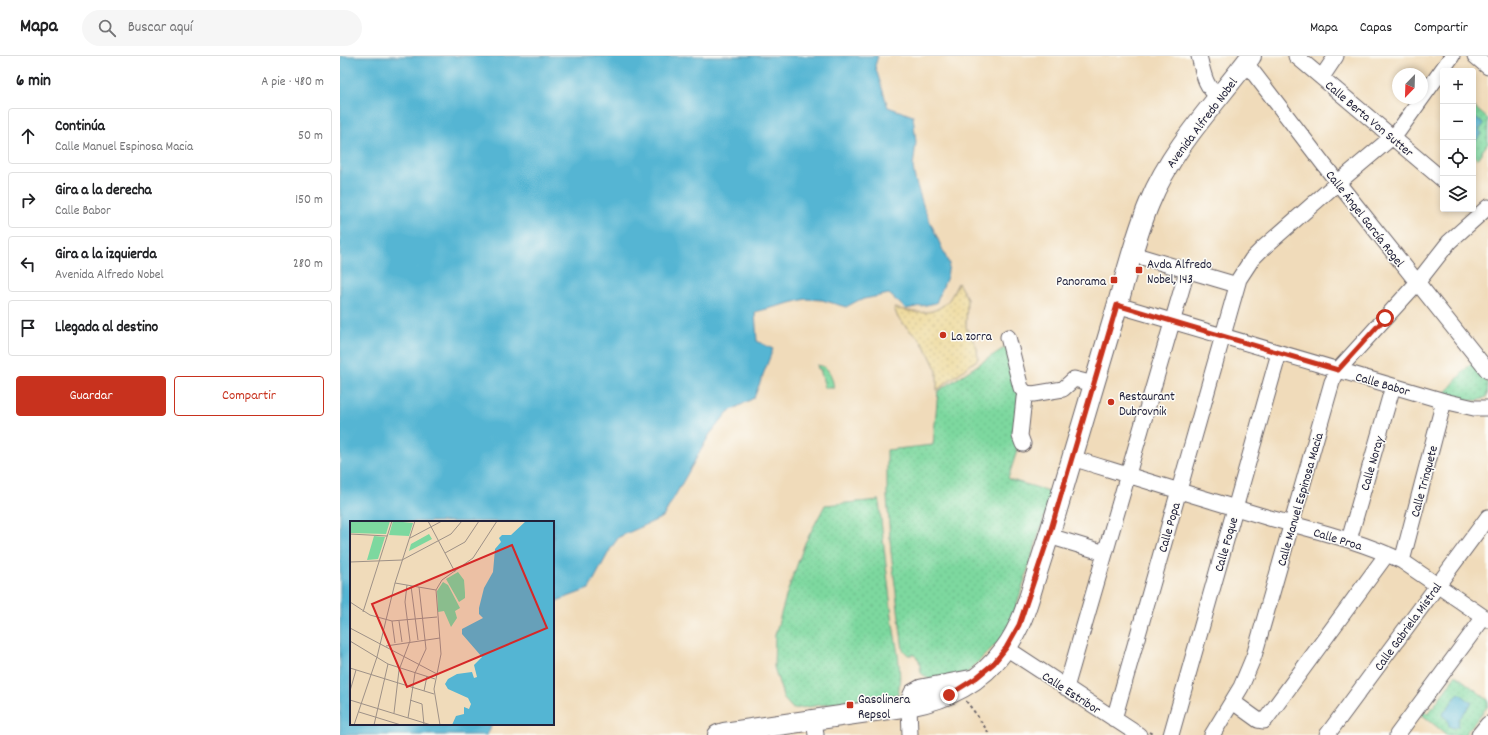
<!DOCTYPE html>
<html lang="es">
<meta charset="utf-8">
<style>
body{margin:0;font-family:Dekko,sans-serif;background:#f6f6f6;color:#202124}
.controls{position:absolute;right:12px;top:12px;display:grid;overflow:hidden;border-radius:4px;box-shadow:0 2px 6px #0003}
.controls button{width:36px;height:36px;display:grid;place-items:center;padding:0;border:0;border-bottom:1px solid #e0e0e0;background:#fff;color:#202124;font:20px sans-serif}
.compass{position:absolute;left:1052px;top:12px;width:36px;height:36px;border-radius:50%;background:#fff;box-shadow:0 2px 6px #0003;rotate:203deg}
.stop{position:absolute;width:12px;height:12px;margin:-9px;border:3px solid #c8321e;border-radius:50%;background:#fff}
.stop.end{background:#c8321e;border-color:#fff;box-shadow:0 1px 4px #0008}
.list{margin:0;padding:0;list-style:none}
h2{display:flex;justify-content:space-between;align-items:center;height:52px;margin:0;padding:0 16px;font-size:17px}
h2 small{font-size:13px;font-weight:400;color:#757577}
.list li{display:grid;grid-template-columns:26px 1fr auto;gap:12px;align-items:center;box-sizing:border-box;height:56px;margin:0 8px 8px;padding:0 8px;border:1px solid #e0e0e0;border-radius:4px}
.list b{display:block;font-size:15px;white-space:nowrap}
.list p{margin:0;font-size:13px;white-space:nowrap;color:#757577}
.list em{font-size:13px;font-style:normal;color:#757577}
.actions{display:flex;gap:8px;padding:12px 16px}
.actions a{flex:1;padding:9px 0;border:1px solid #c8321e;border-radius:4px;text-align:center;font-size:14px;color:#c8321e}
.actions .main{background:#c8321e;color:#fff}
.icon{flex:none;width:22px;height:22px;fill:none;stroke:currentColor;stroke-width:2;stroke-linecap:round;stroke-linejoin:round}
.map{position:relative;flex:none;width:1148px;height:679px;overflow:hidden}
header{display:flex;align-items:center;gap:24px;box-sizing:border-box;height:56px;padding:0 20px;background:#fff;border-bottom:1px solid #e0e0e0}
header strong{font-size:19px}
nav{display:flex;gap:22px;margin-inline-start:auto;font-size:14px}
.search{width:280px;height:36px;background:#f6f6f6;display:flex;align-items:center;gap:10px;box-sizing:border-box;padding:0 14px;border-radius:22px;color:#757577;font-size:15px}
main{display:flex}
aside{flex:1;background:#fff}
.map>svg:first-child{display:block}
</style>
<header>
<strong>Mapa</strong>
<div class="search"><svg class="icon" aria-label="search" viewBox="0 0 24 24"><circle cx="10" cy="10" r="6"/><path d="M15 15l6 6"/></svg>Buscar aquí</div>
<nav><a>Mapa</a><a>Capas</a><a>Compartir</a></nav>
</header>
<main>
<aside>
<h2>6 min<small>A pie · 480 m</small></h2>
<ul class="list">
<li><svg class="icon" aria-label="ahead" viewBox="0 0 24 24"><path d="M12 20V5M6 11l6-6 6 6"/></svg><div><b>Continúa</b><p>Calle Manuel Espinosa Macia</p></div><em>50 m</em></li>
<li><svg class="icon" aria-label="right" viewBox="0 0 24 24"><path d="M7 20v-9h11M14 6l5 5-5 5"/></svg><div><b>Gira a la derecha</b><p>Calle Babor</p></div><em>150 m</em></li>
<li><svg class="icon" aria-label="left" viewBox="0 0 24 24"><path d="M17 20v-9H6M10 6l-5 5 5 5"/></svg><div><b>Gira a la izquierda</b><p>Avenida Alfredo Nobel</p></div><em>280 m</em></li>
<li><svg class="icon" aria-label="arrive" viewBox="0 0 24 24"><path d="M6 21V4h12l-3 4 3 4H6"/></svg><div><b>Llegada al destino</b></div></li>
</ul>
<div class="actions"><a class="main">Guardar</a><a>Compartir</a></div>
</aside>
<div class="map">
<svg width="1148" height="679" viewBox="0 0 1148 679">
<defs>
<pattern id="grass-dots" width="8" height="8" patternUnits="userSpaceOnUse"><rect width="8" height="8" fill="#7dd89f"/><path d="M2 2h.1M6 6h.1" fill="none" stroke="#6cb98a" stroke-width="1.8" stroke-linecap="round"/></pattern>
<pattern id="sand-dots" width="8" height="8" patternUnits="userSpaceOnUse"><rect width="8" height="8" fill="#eeda9e"/><path d="M2 2h.1M6 6h.1" fill="none" stroke="#ccbb89" stroke-width="1.8" stroke-linecap="round"/></pattern>
</defs>
<rect width="100%" height="100%" fill="#fdfcf7"/>
<filter id="ink" filterUnits="userSpaceOnUse"><feTurbulence type="fractalNoise" baseFrequency=".025" numOctaves="2"/><feDisplacementMap in="SourceGraphic" scale="8" xChannelSelector="R" yChannelSelector="G"/><feConvolveMatrix kernelMatrix="1 2 1 2 8 2 1 2 1" color-interpolation-filters="sRGB"/></filter>
<filter id="wash" filterUnits="userSpaceOnUse"><feTurbulence type="fractalNoise" baseFrequency=".012" numOctaves="4" result="noise"/><feDisplacementMap in="SourceGraphic" scale="16" xChannelSelector="R" yChannelSelector="G"/><feGaussianBlur stdDeviation="0.9" result="paint"/><feColorMatrix in="noise" values="0 0 0 0 0 0 0 0 0 0 0 0 0 0 0 0 0 1.4 0 .05"/><feComposite in="paint" operator="in"/></filter>
<g filter="url(#wash)">
<rect width="100%" height="100%" fill="#f0dbba"/>
<path fill="url(#grass-dots)" stroke="#507d6d" d="M1133,50L1148,63V87L1137,103L1133,99Z
M667,290L679,338V388L668,423L712,436L673,561L663,581L627,617L590,624L581,617L579,604L574,599H568L563,594L551,496L547,441V394L593,389L598,335Z
M1131,307L1148,327L1147,340C1136,350 1118,341 1105,337Z
M477,309C490,310 492,321 494,332H485L480,313H478Z
M539,444C543,485 548,527 553,568C556,590 563,616 558,638L453,653L444,643L434,611L435,579L447,537L465,487L485,449Z
M1116,619L1148,644V650L1124,679H1107L1080,657L1082,654L1088,658Z"/>
<path fill="url(#sand-dots)" stroke="#887e6c" d="M618,227L627,242L626,271L637,292L638,303L597,334V315L590,300L579,282L571,276L558,262L554,252C574,256 590,262 607,246C611,242 615,233 618,227Z"/>
<path fill="#54b5d3" stroke="#3b6c87" d="M0,0H538L535,10L548,51L573,60L576,86L573,111L575,123L584,152L609,208L607,221L596,247L566,253L549,238L519,244L506,251L482,244L466,243L415,256L417,285L433,293L414,342L388,356L370,378L323,461L279,481L271,492L249,533L214,546L213,549V466H11V668H152L147,679H0Z
M1133,59L1144,68L1139,74L1142,77L1133,88Z
M1119,637L1132,647L1119,663L1118,670L1113,672L1109,670L1108,664L1102,659Z"/>
</g>
<g filter="url(#ink)">
<g fill="none" stroke-linecap="round" stroke-linejoin="round">
<g stroke="#6a6367" stroke-width="17">
<path id="minor" d="M859,0C864,19 864,28 878,41
M956,0L1103,124
M1135,0L1148,11
M906,7L998,127L1148,315
M982,21L996,0
M792,198L897,229
M777,249L1104,345L1134,352H1148
M668,281L681,332L686,337L693,338L723,333L734,323L754,328
M683,388L680,380L684,342L686,337
M732,402C797,422 861,442 926,461C972,474 1019,484 1062,505L1148,564
M709,480L765,497
M1009,484L1053,330
M1062,505L1104,345
M666,592L799,679
M726,632L847,215
M569,643L572,636L581,631L633,621
M893,646L918,664L924,665L926,663L1047,498
M569,650L570,679
M474,663L476,679
M774,663L899,223L912,203L922,193L988,135L1057,77L1112,0
M831,679L939,297
M872,679L901,631L914,600L992,326L998,314L1077,227L1109,186L1148,151
M987,679L1148,461
M1057,679L1144,561
M1139,679L1148,668"/>
</g>
<g stroke="#6a6367" stroke-width="22">
<path id="major" d="M378,679L384,677L569,650C609,642 640,627 665,593C680,573 687,550 694,526C701,504 708,482 715,460C734,394 754,328 774,261C785,224 794,184 809,148C832,91 875,48 911,0"/>
</g>
<path stroke="#6a6367" stroke-width="2" stroke-dasharray="3 3" stroke-linecap="butt" d="M626,645L636,658L650,679
M810,676L815,679"/>
<use href="#minor" stroke="#fff" stroke-width="15"/>
<use href="#major" stroke="#fff" stroke-width="20"/>
</g>
</g>
<g fill="none" stroke-linecap="round" stroke-linejoin="round" filter="url(#ink)">
<path stroke="#c8321e" stroke-width="5" d="M609,639L636,622L654,607L666,592L679,569L709,480L777,249L998,314L1045,262"/>
</g>
<g fill="#c8321e" stroke="#fdfcf7" stroke-width="1.5">
<rect x="795" y="210" width="8" height="8" rx="2"/>
<rect x="770" y="220" width="8" height="8" rx="2"/>
<circle cx="603" cy="279" r="4"/>
<circle cx="771" cy="346" r="4"/>
<rect x="506" y="645" width="8" height="8" rx="2"/>
</g>
<g text-anchor="middle" stroke-width="3" stroke-linejoin="round" paint-order="stroke">
<g font-size="13" fill="#22223b" stroke="#fdfcf7">
<text transform="translate(1030 62) rotate(40)" y="5">Calle Berta Von Sutter</text>
<text transform="translate(861 66) rotate(-53)" y="5">Avenida Alfredo Nobel</text>
<text transform="translate(1026 162) rotate(52)" y="5">Calle Ángel García Rogel</text>
<text transform="translate(1043 327) rotate(16)" y="5">Calle Babor</text>
<text transform="translate(1031 407) rotate(-74)" y="5">Calle Noray</text>
<text transform="translate(1083 425) rotate(-75)" y="5">Calle Trinquete</text>
<text transform="translate(959 443) rotate(-74)" y="5">Calle Manuel Espinosa Macia</text>
<text transform="translate(828 471) rotate(-74)" y="5">Calle Popa</text>
<text transform="translate(998 482) rotate(17)" y="5">Calle Proa</text>
<text transform="translate(885 488) rotate(-74)" y="5">Calle Foque</text>
<text transform="translate(1067 570) rotate(-54)" y="5">Calle Gabriela Mistral</text>
<text transform="translate(732 636) rotate(33)" y="5">Calle Estribor</text>
</g>
<g font-size="13" fill="#22223b" stroke="#fdfcf7" text-anchor="start">
<text x="807" y="212">Avda Alfredo<tspan x="807" dy="15">Nobel, 143</tspan></text>
<text x="766" y="229" text-anchor="end">Panorama</text>
<text x="611" y="284">La zorra</text>
<text x="779" y="344">Restaurant<tspan x="779" dy="15">Dubrovnik</tspan></text>
<text x="518" y="647">Gasolinera<tspan x="518" dy="15">Repsol</tspan></text>
</g>
</g>
<g transform="translate(10 465)">
<rect width="204" height="204" fill="#f0dbba"/>
<path d="M0,0H40L36,13L0,12ZM43,0L63,2L59,15L39,14ZM79,13L82,18L59,30L61,23ZM24,15L35,16L28,38L17,39ZM108,51L114,59L115,72V77L109,81L96,58ZM93,61L98,64L110,87L105,90L107,97L101,106L94,90L88,91L87,70Z" fill="#7dd89f"/>
<path d="M176,0H204V204H102L106,195L114,193V186L119,188L121,183L118,177L98,168L95,163L98,158L107,153L122,151L124,157L127,156L124,144L132,136L112,113V108L133,97L129,93V87L134,67L143,51L145,28L151,21L149,17L152,14H161Z" fill="#54b5d3"/>
<path fill="none" stroke="#9e9187" stroke-width="1" d="M78,0L105,51M0,13L37,15M60,17L92,0M95,32L115,21L129,0M0,41L52,39L101,13L112,0M45,62L86,69M61,65L68,119M0,81L20,94L42,100L87,96M13,91L42,0M42,100L45,122M49,100L52,121M0,107L87,153M0,120L38,143L85,158M36,125L90,117M0,147L84,173M0,170L6,149M74,170L77,155M0,179L81,204M60,179L72,183L74,204M9,191L51,204M44,192L49,149L60,120L55,81L57,64M58,197L65,152L76,128L69,66M4,204L27,136L45,62L65,0M24,204L38,143M90,204L84,168L91,133L86,69L92,59L123,37L147,0"/>
<path fill="#d62828" fill-opacity="0.15" stroke="#d62828" stroke-width="2" d="M162,24L197,107L57,166L22,83Z"/>
<rect width="204" height="204" fill="none" stroke="#22223b" stroke-width="2"/>
</g>
</svg>
<div class="controls">
<button>+</button>
<button>−</button>
<button><svg class="icon" aria-label="locate" viewBox="0 0 24 24"><circle cx="12" cy="12" r="6"/><path d="M12 2v4M12 18v4M2 12h4M18 12h4"/></svg></button>
<button><svg class="icon" aria-label="layers" viewBox="0 0 24 24"><path d="M12 4l9 5-9 5-9-5zM3 14l9 5 9-5"/></svg></button>
</div>
<svg class="compass" viewBox="-18 -18 36 36"><path d="M0-13l5 13h-10z" fill="#e53935"/><path d="M0 13l5-13h-10z" fill="#757577"/></svg>
<div class="stop" style="left:1045px;top:262px"></div>
<div class="stop end" style="left:609px;top:639px"></div>
</div>
</main>
